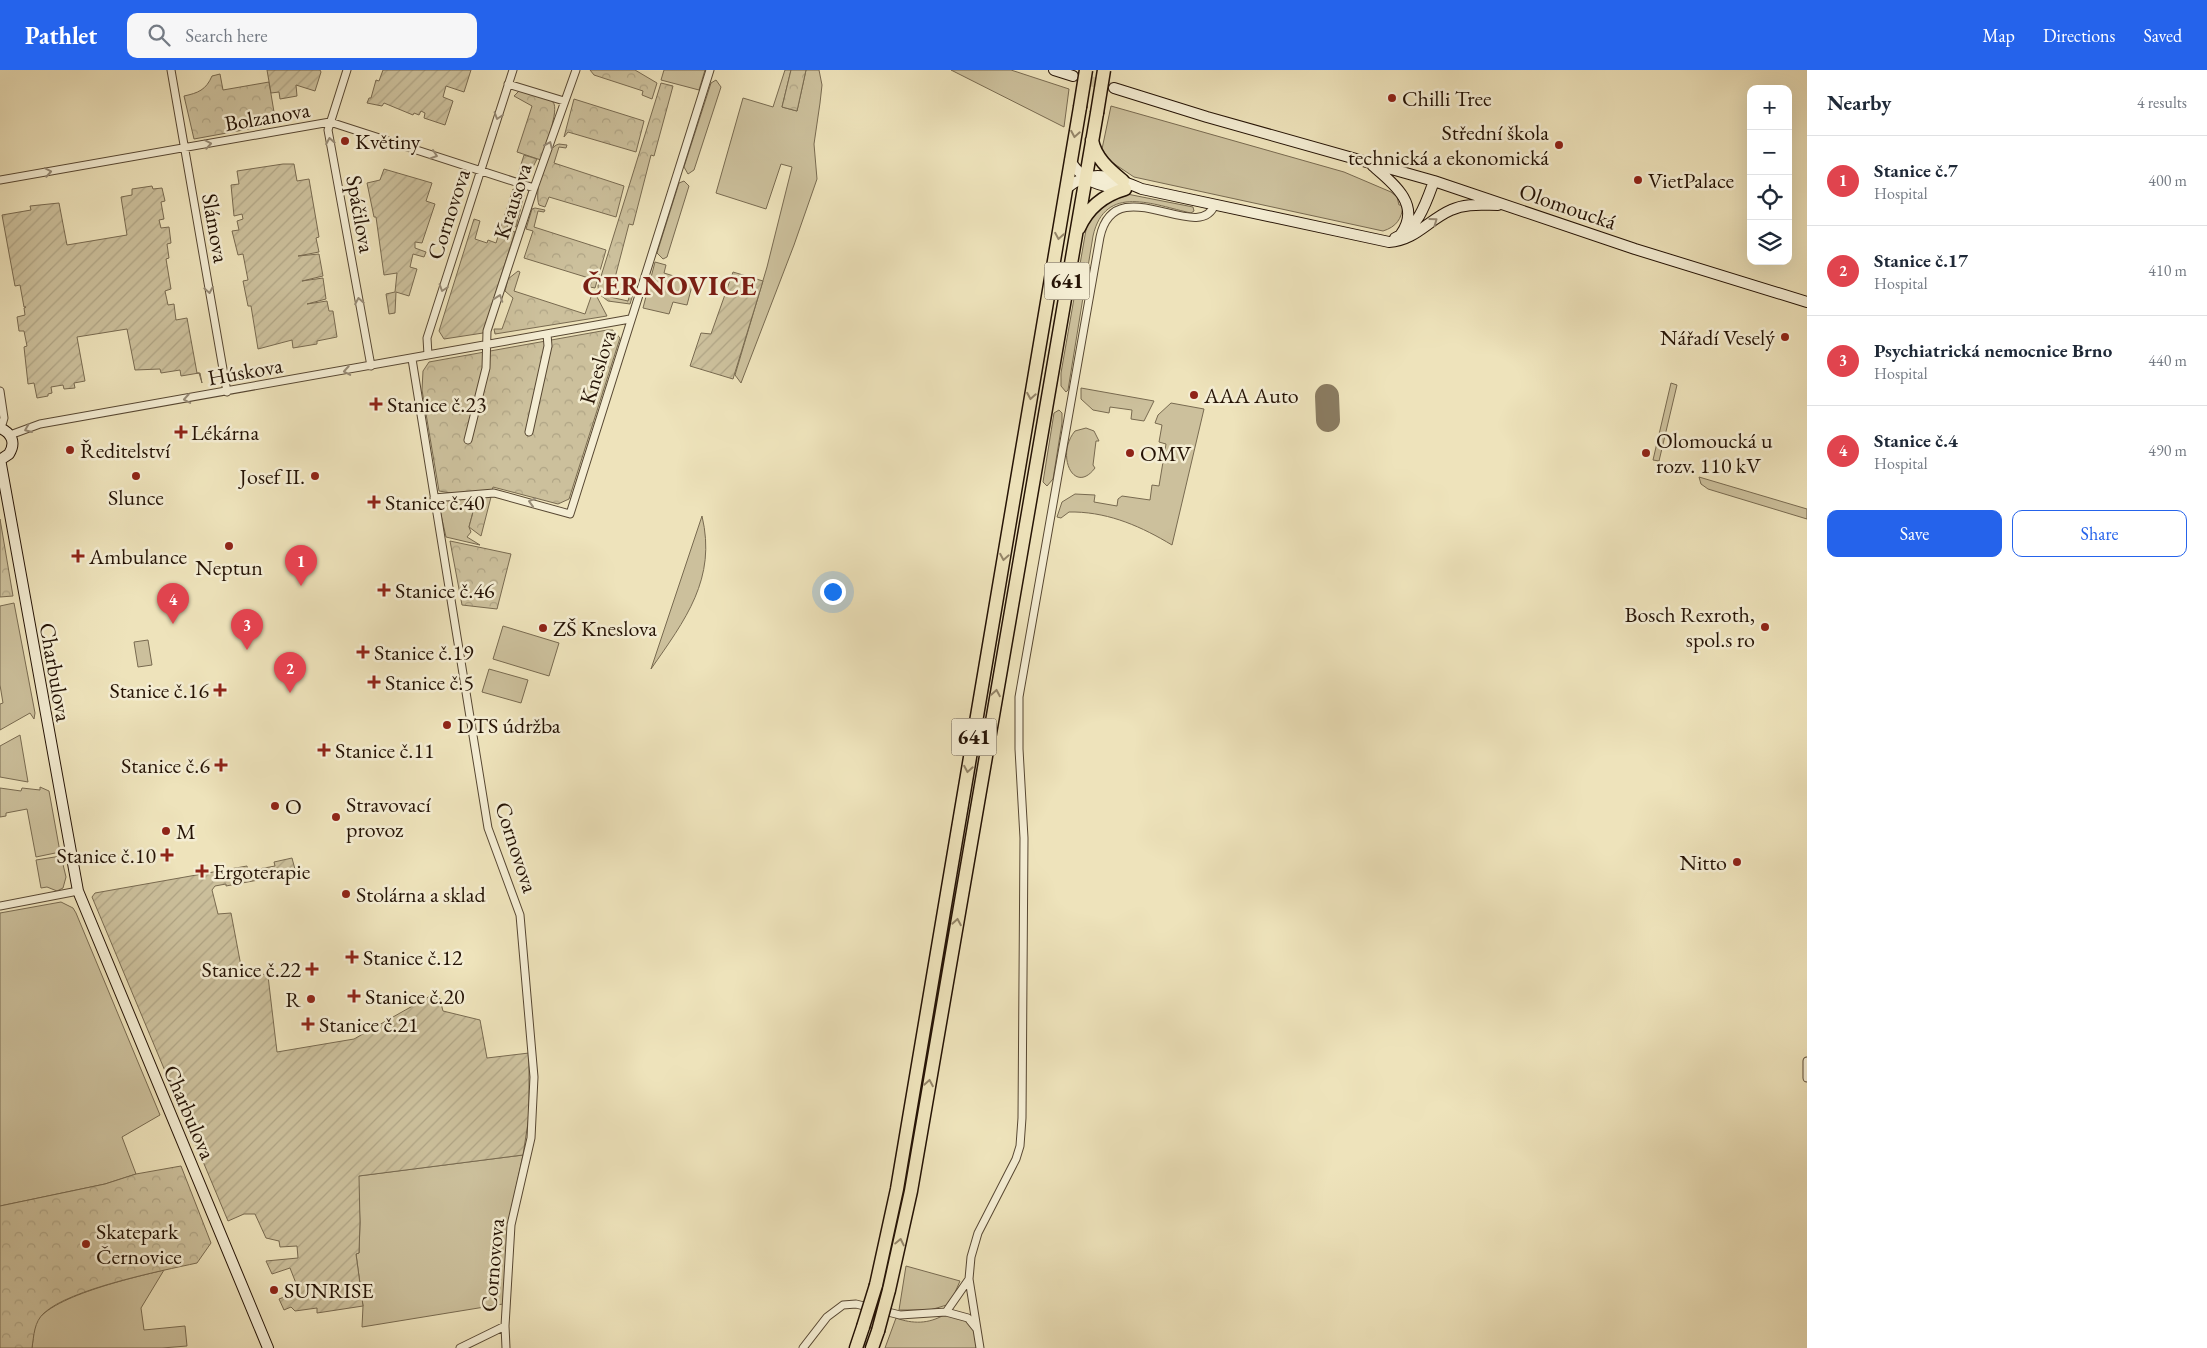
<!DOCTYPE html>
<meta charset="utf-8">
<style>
body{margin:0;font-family:"EB Garamond",serif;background:#f6f6f7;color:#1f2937}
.controls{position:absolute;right:15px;top:15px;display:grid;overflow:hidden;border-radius:10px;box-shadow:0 5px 20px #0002}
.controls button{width:45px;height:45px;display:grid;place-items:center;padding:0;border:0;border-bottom:1px solid #e0e1e3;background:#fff;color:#1f2937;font:25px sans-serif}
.you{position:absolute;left:832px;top:521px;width:18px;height:18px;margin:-12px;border:4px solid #fff;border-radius:50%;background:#1a73e8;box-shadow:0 0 0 8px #1a73e833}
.badge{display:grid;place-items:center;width:32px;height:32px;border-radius:50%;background:#2563eb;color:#fff;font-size:16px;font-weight:700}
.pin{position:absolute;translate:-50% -41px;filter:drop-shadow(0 1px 2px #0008)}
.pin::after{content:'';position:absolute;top:26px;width:18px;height:15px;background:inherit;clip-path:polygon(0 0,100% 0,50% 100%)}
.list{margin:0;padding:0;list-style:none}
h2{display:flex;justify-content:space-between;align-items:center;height:65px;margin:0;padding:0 20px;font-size:21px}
h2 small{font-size:16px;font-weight:400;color:#747a83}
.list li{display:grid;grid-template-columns:32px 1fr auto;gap:15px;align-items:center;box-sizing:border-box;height:90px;padding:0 20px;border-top:1px solid #e0e1e3}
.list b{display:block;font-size:19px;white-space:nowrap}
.list p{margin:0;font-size:16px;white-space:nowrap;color:#747a83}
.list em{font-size:16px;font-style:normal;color:#747a83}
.actions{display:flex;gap:10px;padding:15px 20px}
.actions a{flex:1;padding:11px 0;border:1px solid #2563eb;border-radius:10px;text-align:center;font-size:18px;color:#2563eb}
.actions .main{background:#2563eb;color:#fff}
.icon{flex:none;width:28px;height:28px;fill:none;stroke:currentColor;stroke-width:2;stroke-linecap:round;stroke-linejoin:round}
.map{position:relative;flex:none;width:1807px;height:1278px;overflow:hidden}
header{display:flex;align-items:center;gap:30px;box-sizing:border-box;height:70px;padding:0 25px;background:#2563eb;color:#fff}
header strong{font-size:24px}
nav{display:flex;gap:28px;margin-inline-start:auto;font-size:18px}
.search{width:350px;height:45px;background:#f6f6f7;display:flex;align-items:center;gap:12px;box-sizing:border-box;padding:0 18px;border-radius:10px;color:#747a83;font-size:19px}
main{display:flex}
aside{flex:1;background:#fff}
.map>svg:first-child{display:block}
</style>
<header>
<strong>Pathlet</strong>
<div class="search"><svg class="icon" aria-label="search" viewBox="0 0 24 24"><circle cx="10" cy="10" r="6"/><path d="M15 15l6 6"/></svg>Search here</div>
<nav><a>Map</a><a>Directions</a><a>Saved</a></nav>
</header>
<main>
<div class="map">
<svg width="1807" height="1278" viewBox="0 0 1807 1278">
<defs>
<pattern id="park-crowns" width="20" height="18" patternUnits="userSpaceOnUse" patternTransform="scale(1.25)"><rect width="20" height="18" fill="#ccc09c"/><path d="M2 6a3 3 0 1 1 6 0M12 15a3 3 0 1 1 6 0" fill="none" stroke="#afa485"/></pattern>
<pattern id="garden-furrows" width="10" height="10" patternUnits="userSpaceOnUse" patternTransform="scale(1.25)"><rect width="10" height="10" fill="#ccc09c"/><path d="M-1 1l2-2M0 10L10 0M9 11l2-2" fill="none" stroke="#afa485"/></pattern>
</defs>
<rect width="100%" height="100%" fill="#eee3bb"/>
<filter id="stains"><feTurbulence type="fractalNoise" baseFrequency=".004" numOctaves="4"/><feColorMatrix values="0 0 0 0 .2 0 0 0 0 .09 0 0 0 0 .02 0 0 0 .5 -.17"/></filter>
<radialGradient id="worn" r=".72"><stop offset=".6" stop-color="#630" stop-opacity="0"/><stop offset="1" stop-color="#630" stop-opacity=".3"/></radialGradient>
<path fill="#ccc09c" stroke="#786a50" d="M664,0H705L699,20L661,10Z
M785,0H791L782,37L797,41L806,0H819L822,15L820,33L814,74L817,109L794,175L741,313L735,305L767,197L792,97L781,94L766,139L716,123L743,28L773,37Z
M951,0H1011L1069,19L1064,57Z
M716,10L721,17L694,100L688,104L684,97L711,13Z
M1111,36L1344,102L1391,122L1397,127L1399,135H1403C1402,149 1396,157 1383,161L1134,107L1110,91L1102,79Z
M684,111L689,116L667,187L663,189L657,183L679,113Z
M1127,124L1193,137L1194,141L1191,143C1154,135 1105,113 1093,166L1068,320L1066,322L1061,316V303L1087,154L1098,137Z
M655,192L666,195L664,203L693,212L687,235L673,232L669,244L643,238Z
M1671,313L1677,315L1659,391L1653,390Z
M1081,318L1154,331L1144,351L1131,349L1132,340L1110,337L1109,343L1093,340L1081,329Z
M1171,333L1204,339L1172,475C1142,457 1111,443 1075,442H1069L1061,448L1057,447L1062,432L1075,424L1095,425L1094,432L1117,436L1118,429L1122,426L1150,430L1152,415L1159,416L1166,374L1159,372L1162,355L1155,353L1158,345Z
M1059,340L1062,343V353L1053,409L1047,416L1043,412L1054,343Z
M1086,358L1094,361L1099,371H1096L1093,395L1095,398C1074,426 1055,385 1075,361Z
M1699,407L1807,439V449L1708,419L1701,414Z
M477,427L469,457L471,462L467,467L480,475L446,467L439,436L443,430Z
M702,446C717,509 685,550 651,599Z
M14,533L35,643L34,649L30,643L0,660V634L3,633L0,615V536Z
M503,556L559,573L549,606L493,589Z
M148,570L152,595L138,597L134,572Z
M489,599L528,610L521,633L482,622Z
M20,665L28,712L0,707V676Z
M40,717L49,721L60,782L36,787L27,739L6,743V746L0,747V718L21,721L22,718L40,720Z
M61,786L66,807L63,818L57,821L47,817L41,818L36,790Z
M61,832L73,838L76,843L160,1045L122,1067L136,1104L105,1114L0,1136V843Z
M523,1085L510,1146L503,1234L362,1257L363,1236L356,1184L359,1183L360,1152L358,1106Z
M906,1196L960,1211L950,1234L930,1240H899Z
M164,1200L141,1238L144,1260L185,1256L187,1276L162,1278H32C33,1271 33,1262 35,1255C45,1227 136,1207 164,1200Z
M944,1245L960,1246L977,1258L980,1278H885L896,1248C913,1254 928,1254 944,1245Z"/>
<path fill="url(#park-crowns)" stroke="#786a50" d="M590,0H635L657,13L652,29L642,25L643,21L594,5Z
M791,0H806L797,41L782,37Z
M220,4L223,20L269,12L276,54L194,69L184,26C198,23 206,20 212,6Z
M661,13L673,16L654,86L651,85L633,155L629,154L610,227L628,231L631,220L634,221L630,234L608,231L599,224L598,216Z
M519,21C528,23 546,24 553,32C560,40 544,79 541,90L517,82L532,36L514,26Z
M574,29L644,51L636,82L568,62L564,67Z
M559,74L567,75L566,78L559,77L554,93L624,116L616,147L549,127L545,137L539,135C534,123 544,77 559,74Z
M535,138L545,140L544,142L538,141L534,157L606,180L595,218L590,217L592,209L524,188L533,161L526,159L532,139Z
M518,201L520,202L514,221L585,244L592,224L596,225L607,246L495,264L494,259H502L513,228L505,221L508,209Z
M607,260H613L620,268L569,429L558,434L493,417L492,421L451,423L439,421L422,320L423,301L429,292Z
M477,427H491L481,466L469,457Z
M0,449L13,526L0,527Z
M450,471L511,484L497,539L462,535Z
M181,1096L211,1173L197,1193C160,1201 70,1219 44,1243C34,1252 34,1265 32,1278H0V1136L105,1114L136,1104Z"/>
<path fill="url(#garden-furrows)" stroke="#786a50" d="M267,0H320L321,2L315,21L296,15L297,26L280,29L279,22L271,23Z
M383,0H471L464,22L446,16L443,27L453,31L445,55L424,48L425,43L421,41L419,45L414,43L413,45L384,33L382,36L367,33L369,28H371L376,10L379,11Z
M524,85L537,89L528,107L518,104Z
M283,94H294L297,111L309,109L319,167L316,168L319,182L298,186L319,184L323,206L302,211L323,208L326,229L307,234L327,231L329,241H333L337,267L317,271V274L293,278L292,270L258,279L251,236H248L243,211L248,210L243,184L238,185L232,161L239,160L237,151L243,149L242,144L234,146L231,115L239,114L237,101Z
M384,99L432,113L426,131L435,134L422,173L415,172V178L426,182L424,187L413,184L410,197L417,199L409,226L396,222L395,243L389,244L386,224L395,222L397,203L384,205L376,147H374L367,113L380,110Z
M152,116L153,119L162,118L165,131L161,132L164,149L159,150L161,158L169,157L171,173L167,174L169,188L166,189L171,219L165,221L168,235L174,234L176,250L187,248L197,303H200L202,313L199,303L181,306L180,300L161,303L160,299L135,300L127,259L77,267L85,311L74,313L75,318L64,319L63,315L51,317L52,323L48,324V326L37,328L34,313L28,314L24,277L27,276L24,261H19L17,247L25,245L24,238L26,237H24L20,215L15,216L2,145L31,140L30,136L59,133L67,175L127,165L121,127L132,125V119Z
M513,119L516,120L514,126L523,129L524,125L516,157L508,154L507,159L515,162L483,263L444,269L439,261L474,149L480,151L475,169L487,173L488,170L496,173Z
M733,202L763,211L733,309L690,296L701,263L711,264Z
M292,788L296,803L226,816V814L215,816L212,820L218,844L231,843L241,896L268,906L277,982L354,969L432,925L439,926L443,941L480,950L487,988L529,983V1046L523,1085L359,1106L360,1152L359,1183L356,1184L363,1236L317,1243V1238L295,1241L291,1237L284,1240L279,1229L299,1221L290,1198L272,1204L266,1191L298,1188L297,1176L280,1177L279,1171L266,1168L255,1144H244L228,1151L92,827L95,823L247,796L248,801L275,796L274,792Z"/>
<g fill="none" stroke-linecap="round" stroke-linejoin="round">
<path stroke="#8a7b60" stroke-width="24" d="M1327,326L1328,350"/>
<path stroke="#d0c4a0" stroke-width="10" stroke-dasharray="10 5" stroke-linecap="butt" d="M1073,6L1114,18"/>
<g stroke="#574732" stroke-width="9">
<path id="street" d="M171,0L227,322
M347,0L328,60L371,296
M508,14L564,31
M0,110L330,52L534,118
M428,285L427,268L513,0
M412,289L488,758L520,845L534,1007L531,1068L511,1155L505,1256L506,1278
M0,321L4,348L1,358
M529,362L548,276L547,264
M10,365L40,354L630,249
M468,370L486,298L487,261L534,118L576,0
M434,428L494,423L570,444L710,0
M0,836L78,821
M1807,991V1008
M969,1209L980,1278
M946,1242L968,1248L976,1258
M460,1278L505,1256
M803,1278L827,1247L843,1235L856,1234L900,1245L946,1242L969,1209L971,1187L978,1163L1016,1089L1020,1076L1022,1048L1024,768L1019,679V627L1100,167C1115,97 1200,177 1215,134"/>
</g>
<g stroke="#251305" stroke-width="12">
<path id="secondary" d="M1054,0L1073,6
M1114,18L1207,47L1434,111L1635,179L1807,232
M1070,91C1085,113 1099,116 1124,119
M1373,96C1393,113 1422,135 1401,164
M1067,118C1092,97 1115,108 1142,119L1389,172C1416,170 1428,150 1451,140C1466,133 1482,135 1498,135
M1395,168C1418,159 1426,133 1434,111
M0,358C12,363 16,373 9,384L0,390
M0,389L78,821L268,1278"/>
</g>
<g stroke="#251305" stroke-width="15">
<path id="highway" d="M1092,70C1095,88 1110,100 1123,111
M1079,158C1088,138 1104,125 1125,119
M876,1215L897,1119L1080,37
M889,1220L911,1121L1097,43
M856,1278L863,1257
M872,1278L878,1261"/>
</g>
<use href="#street" stroke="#f4edd3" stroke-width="7"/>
<use href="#secondary" stroke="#f4edd3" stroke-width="10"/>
<use href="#highway" stroke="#eee3bb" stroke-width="12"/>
<g stroke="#251305" stroke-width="15" stroke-linecap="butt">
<path id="highway-bridge" d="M1080,37L1086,0
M1097,43L1104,0
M863,1257L876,1215
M878,1261L889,1220"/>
</g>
<use href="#highway-bridge" stroke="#eee3bb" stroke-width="12"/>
</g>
<defs><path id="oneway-chevron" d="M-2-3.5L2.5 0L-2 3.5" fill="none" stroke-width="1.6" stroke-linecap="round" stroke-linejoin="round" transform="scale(1.25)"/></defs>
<g stroke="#978b76">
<use href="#oneway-chevron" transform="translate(498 46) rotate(108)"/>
<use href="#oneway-chevron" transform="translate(330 71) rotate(-100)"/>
<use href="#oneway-chevron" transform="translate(208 74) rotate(-10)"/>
<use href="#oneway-chevron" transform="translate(549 75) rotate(-66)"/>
<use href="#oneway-chevron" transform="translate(434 85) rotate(18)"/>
<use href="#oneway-chevron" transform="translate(48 102) rotate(-10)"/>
<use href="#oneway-chevron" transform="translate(1434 151) rotate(-36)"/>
<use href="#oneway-chevron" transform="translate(443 218) rotate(108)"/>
<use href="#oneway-chevron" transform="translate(209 220) rotate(80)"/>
<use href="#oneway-chevron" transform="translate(499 228) rotate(-71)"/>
<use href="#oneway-chevron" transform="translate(359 231) rotate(-100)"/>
<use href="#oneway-chevron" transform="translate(347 301) rotate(170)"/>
<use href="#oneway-chevron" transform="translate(187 329) rotate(170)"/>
<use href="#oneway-chevron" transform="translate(28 359) rotate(157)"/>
<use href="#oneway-chevron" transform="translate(532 432) rotate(-163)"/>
</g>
<g stroke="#948569">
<use href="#oneway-chevron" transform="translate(1075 64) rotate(100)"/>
<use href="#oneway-chevron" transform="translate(1059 166) rotate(100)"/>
<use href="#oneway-chevron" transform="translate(1031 326) rotate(100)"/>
<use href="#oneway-chevron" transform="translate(1004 487) rotate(100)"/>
<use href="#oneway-chevron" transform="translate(996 623) rotate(-80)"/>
<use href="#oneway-chevron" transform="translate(968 699) rotate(100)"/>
<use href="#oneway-chevron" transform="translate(957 852) rotate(-80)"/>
<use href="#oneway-chevron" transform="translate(929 1013) rotate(-80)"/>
<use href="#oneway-chevron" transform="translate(900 1172) rotate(-78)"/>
</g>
<g fill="#8f2418" stroke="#f4edd3" stroke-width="2">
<circle cx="1392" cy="28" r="5"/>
<circle cx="345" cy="71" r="5"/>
<circle cx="1559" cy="75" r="5"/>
<circle cx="1638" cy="110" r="5"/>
<circle cx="1785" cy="267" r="5"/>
<circle cx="1194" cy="325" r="5"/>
<path d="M373.5 326.5h5v5h5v5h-5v5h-5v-5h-5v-5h5z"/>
<path d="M178.5 354.5h5v5h5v5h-5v5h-5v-5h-5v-5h5z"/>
<circle cx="70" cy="380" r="5"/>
<circle cx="1130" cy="383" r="5"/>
<circle cx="1646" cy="383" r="5"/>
<circle cx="136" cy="406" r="5"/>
<circle cx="315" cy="406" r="5"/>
<path d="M371.5 424.5h5v5h5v5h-5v5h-5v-5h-5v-5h5z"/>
<circle cx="229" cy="476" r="5"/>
<path d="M75.5 478.5h5v5h5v5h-5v5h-5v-5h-5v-5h5z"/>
<path d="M381.5 512.5h5v5h5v5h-5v5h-5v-5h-5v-5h5z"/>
<circle cx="1765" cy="557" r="5"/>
<circle cx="543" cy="558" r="5"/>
<path d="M360.5 574.5h5v5h5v5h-5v5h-5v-5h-5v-5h5z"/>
<path d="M371.5 604.5h5v5h5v5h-5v5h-5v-5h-5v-5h5z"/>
<path d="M217.5 612.5h5v5h5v5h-5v5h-5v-5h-5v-5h5z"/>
<circle cx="447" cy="655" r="5"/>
<path d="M321.5 672.5h5v5h5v5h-5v5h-5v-5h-5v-5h5z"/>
<path d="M218.5 687.5h5v5h5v5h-5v5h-5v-5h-5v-5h5z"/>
<circle cx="275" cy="736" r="5"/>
<circle cx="336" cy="747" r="5"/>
<circle cx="166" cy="761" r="5"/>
<path d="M164.5 777.5h5v5h5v5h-5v5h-5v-5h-5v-5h5z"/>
<circle cx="1737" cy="792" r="5"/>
<path d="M199.5 793.5h5v5h5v5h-5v5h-5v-5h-5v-5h5z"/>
<circle cx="346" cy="824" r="5"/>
<path d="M349.5 879.5h5v5h5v5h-5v5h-5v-5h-5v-5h5z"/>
<path d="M309.5 891.5h5v5h5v5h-5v5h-5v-5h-5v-5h5z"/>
<path d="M351.5 918.5h5v5h5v5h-5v5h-5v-5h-5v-5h5z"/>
<circle cx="311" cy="929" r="5"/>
<path d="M305.5 946.5h5v5h5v5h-5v5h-5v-5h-5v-5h5z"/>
<circle cx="86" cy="1174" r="5"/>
<circle cx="274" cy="1220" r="5"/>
</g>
<g text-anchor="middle" stroke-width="5" stroke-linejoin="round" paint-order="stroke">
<g fill="#f4edd3" stroke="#635443" stroke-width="1">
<rect x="1044.5" y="192.5" width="45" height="37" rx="4"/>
<rect x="951.5" y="648.5" width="45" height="37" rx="4"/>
</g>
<g font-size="21" font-weight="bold" fill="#251305">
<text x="1067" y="218">641</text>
<text x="974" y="674">641</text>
</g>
<g font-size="22" fill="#251305" stroke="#f4edd3" text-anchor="start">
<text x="1402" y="36">Chilli Tree</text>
<text x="1549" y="70" text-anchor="end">Střední škola<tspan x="1549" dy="25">technická a ekonomická</tspan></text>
<text x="355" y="79">Květiny</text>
<text x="1648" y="118">VietPalace</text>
<text x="1775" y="275" text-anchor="end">Nářadí Veselý</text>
<text x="1204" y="333">AAA Auto</text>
<text x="387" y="342">Stanice č.23</text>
<text x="191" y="370">Lékárna</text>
<text x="1656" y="378">Olomoucká u<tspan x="1656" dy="25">rozv. 110 kV</tspan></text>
<text x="80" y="388">Ředitelství</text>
<text x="1140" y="391">OMV</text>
<text x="305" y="414" text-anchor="end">Josef II.</text>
<text x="136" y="435" text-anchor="middle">Slunce</text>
<text x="385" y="440">Stanice č.40</text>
<text x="89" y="494">Ambulance</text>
<text x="229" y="505" text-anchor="middle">Neptun</text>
<text x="395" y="528">Stanice č.46</text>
<text x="1755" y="552" text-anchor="end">Bosch Rexroth,<tspan x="1755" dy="25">spol.s ro</tspan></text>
<text x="553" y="566">ZŠ Kneslova</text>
<text x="374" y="590">Stanice č.19</text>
<text x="385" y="620">Stanice č.5</text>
<text x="209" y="628" text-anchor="end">Stanice č.16</text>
<text x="457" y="663">DTS údržba</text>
<text x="335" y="688">Stanice č.11</text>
<text x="210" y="703" text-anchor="end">Stanice č.6</text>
<text x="346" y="742">Stravovací<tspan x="346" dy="25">provoz</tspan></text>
<text x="285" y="744">O</text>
<text x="176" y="769">M</text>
<text x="156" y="793" text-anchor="end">Stanice č.10</text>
<text x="1727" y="800" text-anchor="end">Nitto</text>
<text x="213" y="809">Ergoterapie</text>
<text x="356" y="832">Stolárna a sklad</text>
<text x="363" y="895">Stanice č.12</text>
<text x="301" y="907" text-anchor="end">Stanice č.22</text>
<text x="365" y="934">Stanice č.20</text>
<text x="301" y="937" text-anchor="end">R</text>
<text x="319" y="962">Stanice č.21</text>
<text x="96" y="1169">Skatepark<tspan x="96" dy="25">Černovice</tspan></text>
<text x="284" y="1228">SUNRISE</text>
</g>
<g font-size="22" fill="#251305" stroke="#f4edd3">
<text transform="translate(267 46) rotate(-10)" y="8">Bolzanova</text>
<text transform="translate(512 131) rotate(-72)" y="8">Krausova</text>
<text transform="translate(1568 136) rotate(19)" y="8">Olomoucká</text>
<text transform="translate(361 144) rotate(80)" y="8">Spáčilova</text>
<text transform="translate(448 144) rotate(-72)" y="8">Cornovova</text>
<text transform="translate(216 158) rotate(80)" y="8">Slámova</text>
<text transform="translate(597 297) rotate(-73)" y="8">Kneslova</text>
<text transform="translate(245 301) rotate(-10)" y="8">Húskova</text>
<text transform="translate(56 602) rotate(80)" y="8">Charbulova</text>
<text transform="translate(517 777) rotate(72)" y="8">Cornovova</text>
<text transform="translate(190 1042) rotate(67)" y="8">Charbulova</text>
<text transform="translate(492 1195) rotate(-85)" y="8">Cornovova</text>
</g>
<g font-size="28" font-weight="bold" letter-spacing="1" fill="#7a1f14" stroke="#f4edd3">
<text x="670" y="225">ČERNOVICE</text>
</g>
</g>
<rect width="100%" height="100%" filter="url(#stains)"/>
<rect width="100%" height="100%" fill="url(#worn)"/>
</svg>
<div class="controls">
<button>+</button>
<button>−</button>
<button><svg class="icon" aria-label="locate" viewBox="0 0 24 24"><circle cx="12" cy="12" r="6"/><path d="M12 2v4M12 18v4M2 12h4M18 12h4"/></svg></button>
<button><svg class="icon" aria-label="layers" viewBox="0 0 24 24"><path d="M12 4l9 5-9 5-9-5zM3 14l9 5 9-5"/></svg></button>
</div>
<div class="you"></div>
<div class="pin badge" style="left:301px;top:516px;background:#e0444e">1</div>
<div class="pin badge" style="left:290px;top:623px;background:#e0444e">2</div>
<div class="pin badge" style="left:247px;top:580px;background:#e0444e">3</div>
<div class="pin badge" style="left:173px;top:554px;background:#e0444e">4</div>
</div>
<aside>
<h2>Nearby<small>4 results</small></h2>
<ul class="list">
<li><span class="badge" style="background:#e0444e">1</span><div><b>Stanice č.7</b><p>Hospital</p></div><em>400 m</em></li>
<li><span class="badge" style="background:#e0444e">2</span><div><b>Stanice č.17</b><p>Hospital</p></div><em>410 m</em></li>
<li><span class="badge" style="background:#e0444e">3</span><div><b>Psychiatrická nemocnice Brno</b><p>Hospital</p></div><em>440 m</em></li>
<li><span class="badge" style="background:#e0444e">4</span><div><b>Stanice č.4</b><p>Hospital</p></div><em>490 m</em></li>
</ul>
<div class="actions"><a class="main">Save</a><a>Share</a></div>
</aside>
</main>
